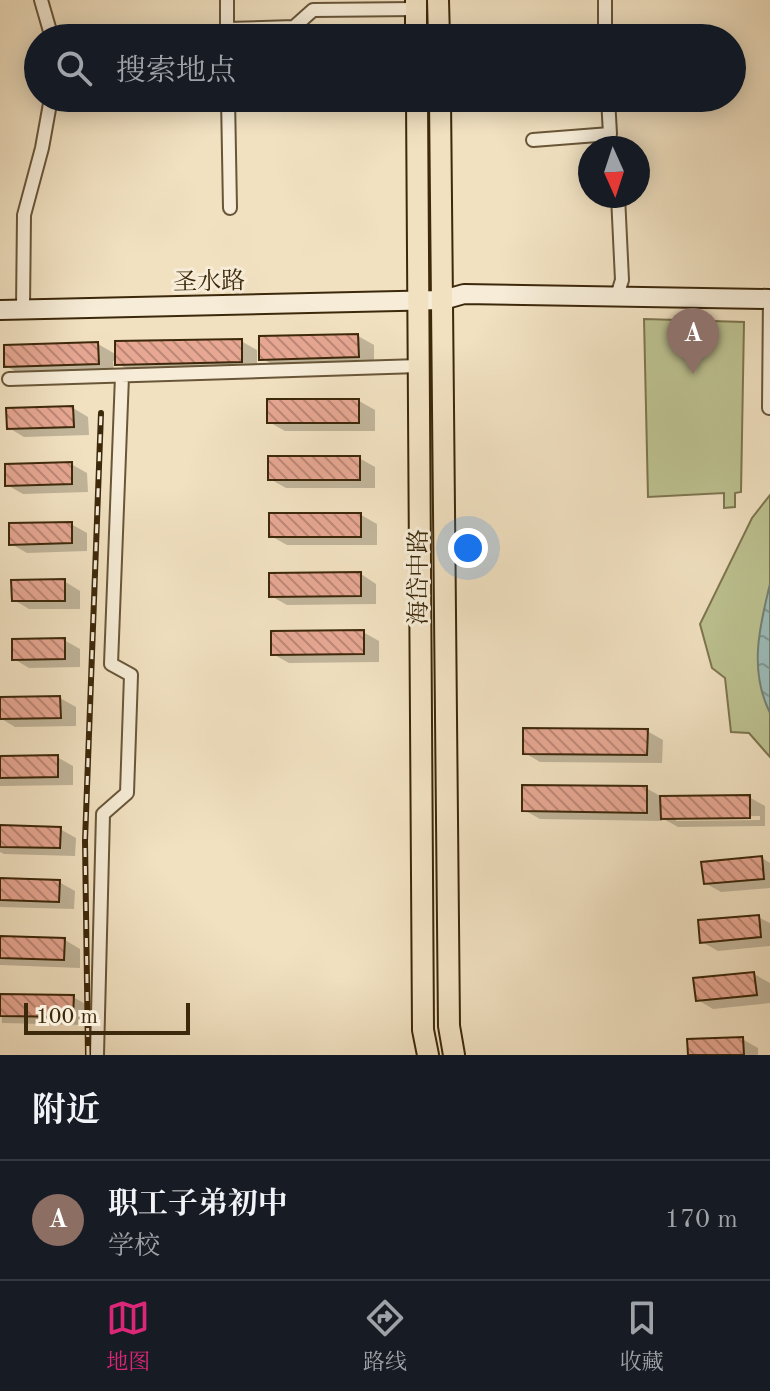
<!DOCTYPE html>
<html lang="zh">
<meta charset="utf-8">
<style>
body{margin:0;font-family:"Old Standard TT","Noto Serif SC",serif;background:#242831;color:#f1f3f6}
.compass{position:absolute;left:578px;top:136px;width:72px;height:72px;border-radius:50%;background:#171b24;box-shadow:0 4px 20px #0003;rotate:177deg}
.scale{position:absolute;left:24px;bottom:20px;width:166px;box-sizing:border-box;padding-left:8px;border:4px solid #3c280a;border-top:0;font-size:22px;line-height:28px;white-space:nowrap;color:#3c280a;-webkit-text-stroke:6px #f6ecd7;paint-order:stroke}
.you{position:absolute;left:468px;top:548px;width:28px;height:28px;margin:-20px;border:6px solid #fff;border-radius:50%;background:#1a73e8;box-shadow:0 0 0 12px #1a73e833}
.badge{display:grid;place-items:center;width:52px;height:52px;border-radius:50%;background:#db2777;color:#fff;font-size:26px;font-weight:700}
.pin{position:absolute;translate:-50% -66px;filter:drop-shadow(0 2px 4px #0008)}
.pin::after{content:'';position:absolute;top:42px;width:28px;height:24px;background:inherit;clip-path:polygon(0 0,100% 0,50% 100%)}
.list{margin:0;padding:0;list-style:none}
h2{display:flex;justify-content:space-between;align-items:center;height:104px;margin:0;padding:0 32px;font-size:34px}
h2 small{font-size:26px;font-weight:400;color:#9ea1a6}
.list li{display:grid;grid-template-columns:52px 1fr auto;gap:24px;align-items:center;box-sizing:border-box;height:120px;padding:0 32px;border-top:2px solid #363941}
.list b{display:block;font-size:30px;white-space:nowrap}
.list p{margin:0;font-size:26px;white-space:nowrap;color:#9ea1a6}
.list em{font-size:26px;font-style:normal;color:#9ea1a6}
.icon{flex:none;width:44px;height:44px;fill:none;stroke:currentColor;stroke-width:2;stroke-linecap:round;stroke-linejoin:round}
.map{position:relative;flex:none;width:770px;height:1055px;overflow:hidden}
.search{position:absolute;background:#171b24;box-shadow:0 4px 20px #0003;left:24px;right:24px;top:24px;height:88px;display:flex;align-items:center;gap:20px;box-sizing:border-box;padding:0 28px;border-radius:44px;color:#9ea1a6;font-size:30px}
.sheet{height:224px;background:#171b24}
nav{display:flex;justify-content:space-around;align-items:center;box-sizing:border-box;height:112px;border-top:2px solid #363941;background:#171b24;font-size:22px;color:#9ea1a6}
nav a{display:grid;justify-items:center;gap:4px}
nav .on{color:#db2777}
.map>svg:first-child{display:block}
</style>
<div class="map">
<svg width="770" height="1055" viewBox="0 0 770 1055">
<defs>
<pattern id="water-ripples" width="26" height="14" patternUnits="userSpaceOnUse" patternTransform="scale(2)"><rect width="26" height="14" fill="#9cbcb9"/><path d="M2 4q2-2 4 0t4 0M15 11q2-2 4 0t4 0" fill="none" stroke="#809995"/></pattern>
<pattern id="building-back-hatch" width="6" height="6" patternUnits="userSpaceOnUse" patternTransform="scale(2)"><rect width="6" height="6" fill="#e7a793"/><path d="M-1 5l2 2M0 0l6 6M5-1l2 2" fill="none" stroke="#bc8876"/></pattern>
</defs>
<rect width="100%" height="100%" fill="#f1e1c1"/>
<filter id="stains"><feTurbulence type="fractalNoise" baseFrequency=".0025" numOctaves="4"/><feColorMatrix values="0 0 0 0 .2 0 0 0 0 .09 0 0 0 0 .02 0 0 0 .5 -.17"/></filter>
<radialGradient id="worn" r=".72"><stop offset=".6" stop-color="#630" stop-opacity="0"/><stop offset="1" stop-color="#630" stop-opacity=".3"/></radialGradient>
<path fill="#bdc291" stroke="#7c754e" stroke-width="2" d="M644,319L744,322L741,492L735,493V507L724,508V493L648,497Z
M770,495V757L749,733L731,732L725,678L712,668L700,624L752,518Z"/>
<path fill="url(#water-ripples)" stroke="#768173" stroke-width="2" d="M770,584V713C749,671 759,628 770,584Z"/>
<path fill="#0003" fill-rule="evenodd" d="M358,336L374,345V365L277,367L261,358Z
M241,341L257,350V370L133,372L113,361L114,372L22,375L6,366L98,344L117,355Z
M359,401L375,410V431H285L269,422Z
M73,408L88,417L89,435L24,437L9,428Z
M359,458L375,467V488H286L270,479Z
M71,464L87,473L88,492L23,494L7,485Z
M361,515L377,524V545H287L271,536Z
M71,524L87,533V551L27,553L11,544Z
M361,574L376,584V604L287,605L271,596Z
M64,581L80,591V609H29L14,600Z
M363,632L379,641V662L289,663L273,654Z
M64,640L80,649V667L29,668L14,659Z
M60,698L76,707V726L15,727L0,718V699Z
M647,731L663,740L662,763L540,762L525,753Z
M57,757L73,766V785L0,786V758Z
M646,788L662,797H749L765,806V826L678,827L662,818V821L540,819L524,810ZM760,816V820L676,821V817Z
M0,827L60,829L76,838L75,856L4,854L0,852Z
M762,858L770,863V888L721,892L705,883Z
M0,880L59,882L75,891L74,909L0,907Z
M758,917L770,923V946L718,951L702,942Z
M0,938L65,940L80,949V968L0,965Z
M754,974L770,983V1003L713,1009L698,1000Z
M0,996L73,997L89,1006L88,1025L2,1023Z
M742,1039L758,1048V1055H690Z"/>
<path fill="url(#building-back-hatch)" stroke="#3c280a" stroke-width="2" d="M358,334L359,357L259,360V336Z
M242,339V362L115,365V341Z
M98,342L99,364L4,367V345Z
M267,399H359V423H267Z
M73,406L74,427L7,429L6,408Z
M268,456H360V480H268Z
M72,462V484L5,486V464Z
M269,513H361V537H269Z
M72,522V543L9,545V523Z
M361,572V596L269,597V573Z
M65,579V601H12L11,580Z
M364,630V654L271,655V631Z
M65,638V659L12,660V639Z
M60,696L61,718L0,719V697Z
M523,728L648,729L647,755L523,754Z
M58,755V777L0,778V756Z
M522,785L647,786V813L522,811Z
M750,795V818L661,819L660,796Z
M0,825L61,827L60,848L0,847Z
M762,856L764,879L704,884L701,862Z
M0,878L60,880L59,902L0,900Z
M759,915L761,937L700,943L698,920Z
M0,936L65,938L64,960L0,958Z
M754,972L757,995L696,1001L693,978Z
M0,994L74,995L73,1017L0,1016Z
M743,1037L744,1055H688L687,1039Z"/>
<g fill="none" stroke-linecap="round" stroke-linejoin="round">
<g stroke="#695638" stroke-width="16">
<path id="street" d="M41,0L52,38
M227,0V38
M227,29L294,27L313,10L416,9
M605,38V0
M228,98L230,208
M533,140L610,134L608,98
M617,296L622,280L618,196
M23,309L24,215L42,148L51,98
M9,379L419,366
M769,408L770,296
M97,1055L103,814L127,793L131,675L111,664L122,376"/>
</g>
<g stroke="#3c280a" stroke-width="22">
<path id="secondary" d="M0,310L443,300L464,294L770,299"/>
</g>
<g stroke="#3c280a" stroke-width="24">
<path id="primary" d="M416,0V38
M438,0L439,38
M417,98L423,1030L428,1055
M440,98L449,1026L454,1055"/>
</g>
<use href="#street" stroke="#f6ecd7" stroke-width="12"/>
<use href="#secondary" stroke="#f6ecd7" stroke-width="18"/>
<use href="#primary" stroke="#f1e1c1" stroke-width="20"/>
<g stroke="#3c280a" stroke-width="6">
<path id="rail" d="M88,1055L85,841L101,413"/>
</g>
<use href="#rail" stroke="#f6ecd7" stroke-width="3" stroke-dasharray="9" stroke-linecap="butt"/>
</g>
<g text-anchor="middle" stroke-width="6" stroke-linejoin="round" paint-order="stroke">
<g font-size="24" fill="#3c280a" stroke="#f6ecd7">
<text transform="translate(209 281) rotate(-1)" y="8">圣水路</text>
<text transform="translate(418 577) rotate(-90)" y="8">海岱中路</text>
</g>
</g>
<rect width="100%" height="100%" filter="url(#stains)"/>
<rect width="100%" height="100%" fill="url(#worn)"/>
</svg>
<svg class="compass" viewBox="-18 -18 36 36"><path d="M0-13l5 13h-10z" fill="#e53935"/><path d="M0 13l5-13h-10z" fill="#9ea1a6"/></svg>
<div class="scale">100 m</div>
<div class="you"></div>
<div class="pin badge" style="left:693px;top:374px;background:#8d6e63">A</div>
<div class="search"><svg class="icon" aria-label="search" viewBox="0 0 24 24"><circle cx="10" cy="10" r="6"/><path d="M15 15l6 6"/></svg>搜索地点</div>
</div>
<section class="sheet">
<h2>附近<small></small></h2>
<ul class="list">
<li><span class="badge" style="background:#8d6e63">A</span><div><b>职工子弟初中</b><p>学校</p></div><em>170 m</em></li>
</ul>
</section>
<nav>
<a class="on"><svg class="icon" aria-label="map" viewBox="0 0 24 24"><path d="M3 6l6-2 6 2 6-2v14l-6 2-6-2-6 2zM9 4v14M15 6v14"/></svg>地图</a>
<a><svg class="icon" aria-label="directions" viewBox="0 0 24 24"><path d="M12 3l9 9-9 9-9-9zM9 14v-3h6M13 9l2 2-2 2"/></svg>路线</a>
<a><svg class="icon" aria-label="saved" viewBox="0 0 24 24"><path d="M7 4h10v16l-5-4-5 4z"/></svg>收藏</a>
</nav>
